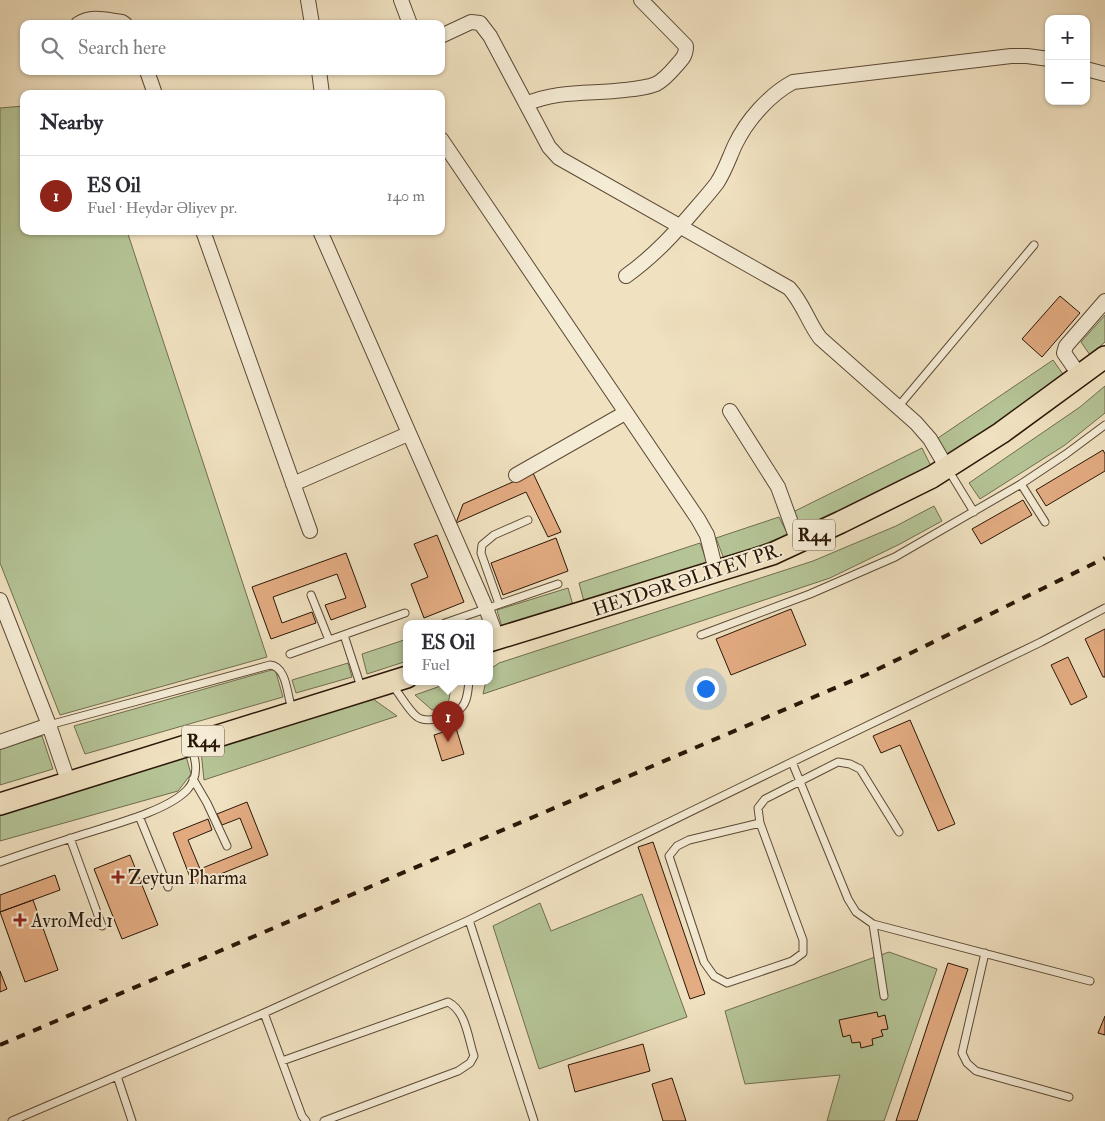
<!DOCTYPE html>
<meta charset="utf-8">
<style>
body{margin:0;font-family:"IM FELL Double Pica",serif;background:#f7f7f7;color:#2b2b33}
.controls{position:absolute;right:15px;top:15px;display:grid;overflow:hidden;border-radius:10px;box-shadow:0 1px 4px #0004}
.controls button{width:45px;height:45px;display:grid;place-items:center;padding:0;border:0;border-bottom:1px solid #e1e1e2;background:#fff;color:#2b2b33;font:25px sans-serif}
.you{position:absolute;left:705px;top:688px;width:18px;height:18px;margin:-12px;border:4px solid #fff;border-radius:50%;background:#1a73e8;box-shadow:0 0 0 8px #1a73e833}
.badge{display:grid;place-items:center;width:32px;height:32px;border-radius:50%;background:#8f2418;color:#fff;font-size:16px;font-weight:700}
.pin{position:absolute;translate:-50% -41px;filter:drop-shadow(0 1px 2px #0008)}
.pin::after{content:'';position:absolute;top:26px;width:18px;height:15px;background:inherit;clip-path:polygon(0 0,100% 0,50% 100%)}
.popup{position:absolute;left:403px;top:620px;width:90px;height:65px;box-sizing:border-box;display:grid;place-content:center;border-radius:10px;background:#fff;filter:drop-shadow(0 1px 4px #0005);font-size:16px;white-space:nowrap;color:#7c7c81}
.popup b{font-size:19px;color:#2b2b33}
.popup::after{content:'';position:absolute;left:50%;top:100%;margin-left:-10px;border:10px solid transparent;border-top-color:#fff}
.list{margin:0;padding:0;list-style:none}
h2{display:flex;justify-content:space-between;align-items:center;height:65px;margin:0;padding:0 20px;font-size:21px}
h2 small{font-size:16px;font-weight:400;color:#7c7c81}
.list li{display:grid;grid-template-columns:32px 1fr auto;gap:15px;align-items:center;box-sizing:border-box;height:80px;padding:0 20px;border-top:1px solid #e1e1e2}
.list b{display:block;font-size:19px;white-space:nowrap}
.list p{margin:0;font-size:16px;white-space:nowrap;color:#7c7c81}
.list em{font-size:16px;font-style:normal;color:#7c7c81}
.icon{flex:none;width:28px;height:28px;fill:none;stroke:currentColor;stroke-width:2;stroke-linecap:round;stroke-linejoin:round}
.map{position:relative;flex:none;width:1105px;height:1121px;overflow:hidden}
.search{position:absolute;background:#fff;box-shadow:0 1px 4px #0004;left:20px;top:20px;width:425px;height:55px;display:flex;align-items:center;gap:12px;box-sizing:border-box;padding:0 18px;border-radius:10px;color:#7c7c81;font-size:19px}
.panel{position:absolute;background:#fff;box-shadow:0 1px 4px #0004;left:20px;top:90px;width:425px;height:145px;border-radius:10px}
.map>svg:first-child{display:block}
</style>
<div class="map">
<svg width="1105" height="1121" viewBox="0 0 1105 1121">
<rect width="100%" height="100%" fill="#f0e1c0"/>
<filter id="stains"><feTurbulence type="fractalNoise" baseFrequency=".004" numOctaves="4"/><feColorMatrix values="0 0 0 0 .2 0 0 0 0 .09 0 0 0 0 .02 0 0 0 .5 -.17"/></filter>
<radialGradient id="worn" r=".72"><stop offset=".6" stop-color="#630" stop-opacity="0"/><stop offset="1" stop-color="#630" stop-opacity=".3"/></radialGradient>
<path fill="#b5c496" stroke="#706d4e" d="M24,106V231H127L267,657L60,715L0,563V108Z
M1105,315V342L1090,355L1081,342Z
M1053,360L1065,377L948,458L938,438Z
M1105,386V413L1065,445L980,499L969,483L1080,407Z
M922,448L932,468L799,532L793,512Z
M934,506L942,521L900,544L830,578L483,694L486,681H489V670L499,663L813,561L896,526Z
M779,517L788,535L724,559L716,538Z
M700,543L709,567L586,609L579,583Z
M568,588L575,612L504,634L497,610Z
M407,639V661L367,674L362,654Z
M348,663L352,677L296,693L292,680Z
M275,669L283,697L85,754L74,726Z
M452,682L448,705L432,710L415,695Z
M373,699L397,716L204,780L201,751Z
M42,736L53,769L0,785V749Z
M186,756L191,774L178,791L0,841V814Z
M642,894L687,1017L539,1069L493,926L540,903L551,931Z
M889,952L937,969L884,1121H827L840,1075L745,1084L725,1011Z"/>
<path fill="#e4ac82" stroke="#2a1607" d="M1060,296L1080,313L1042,357L1022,339Z
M1103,450L1105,454V471L1046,506L1036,490Z
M533,473L561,532L548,537L526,492L456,523L463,504Z
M1023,500L1032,515L981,544L972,529Z
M437,535L464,602L424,618L411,584L428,577L414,544Z
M556,538L568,571L503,595L491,563Z
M346,553L366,607L331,620L325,605L346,598L337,574L273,597L282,623L312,612L316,623L271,639L252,587Z
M791,609L806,645L731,675L716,639Z
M1105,629V677H1103L1085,639Z
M1068,657L1087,697L1071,705L1051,665Z
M910,720L955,824L938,831L900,745L881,753L873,736Z
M456,728L464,754L442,761L434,735Z
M247,802L268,855L193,885L173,833L208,819L212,830L188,840L200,869L252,848L240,818L222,825L217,814Z
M653,842L705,994L690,999L638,847Z
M130,855L158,925L122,939L94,869Z
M55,875L60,890L0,912V895Z
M33,900L58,970L25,982L0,912Z
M948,963L968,969L917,1121H896Z
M0,971L7,989L0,992Z
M877,1012L878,1017L885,1015L888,1029L881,1030L883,1036L872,1039L873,1045L861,1048L860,1042L852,1043L850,1035L843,1037L839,1020Z
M1105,1016V1035L1098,1033Z
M643,1044L650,1071L575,1092L568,1065Z
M672,1078L686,1121H663L652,1084Z"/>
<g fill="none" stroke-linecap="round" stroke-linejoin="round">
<g stroke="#5c4935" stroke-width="9">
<path id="service" d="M898,407L1034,245
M952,476L974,512
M1021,484L1045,522
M311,595L329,640
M499,604L481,553L482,545L494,535L528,520
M445,623L558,584
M344,635L359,681
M701,635L810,594L895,557L1021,484L1066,454L1105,425
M290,654L405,613
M392,685C400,694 407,708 416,716C426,725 455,716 462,707C468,700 468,689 469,681
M49,725L270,665C285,666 287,690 290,702
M792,762L848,899L856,912L873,924L1090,981
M193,779L207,803L227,846
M139,816L168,887
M760,823L689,840L677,846L669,856L704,962L714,976L727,983L792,961L803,953V940L760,823L758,808L765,799L838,762L850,764L860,769L899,832
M70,838L102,926
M0,862C28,852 56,843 84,834C112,825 167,811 187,790C199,777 197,762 191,747
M469,920L534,1121
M873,924L884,996
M985,953L962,1053L967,1063L976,1071L1069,1097
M264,1013L302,1116L306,1121
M282,1061L448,1002C466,1011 468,1038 474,1056L470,1063L458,1071L324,1121
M117,1076L132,1121
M12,1121L264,1013L469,920L792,762L1041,642L1105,608"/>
</g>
<g stroke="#5c4935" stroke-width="16">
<path id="minor" d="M308,0L312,24
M401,0L410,24
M78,24C92,15 106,20 122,22L125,24
M441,36L471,22L480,23L490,36L549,147L559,158L789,288C803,303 808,322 820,338L916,423L930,439L947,468
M1086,69L1105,74
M147,71L155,94
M319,71L322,94
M526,104C557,90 592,94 625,90C635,89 646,88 656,84C664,80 670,73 676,66C682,59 686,56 686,46L641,0
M441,139L698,519L707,535L716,571
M203,231L310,531
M320,231L486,608L497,638
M626,276C654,256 675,233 697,207C704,199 711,191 717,183C725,171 729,158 735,145C747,120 769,95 793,82L1011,56H1027L1049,59
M1080,376L1064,353L1066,346L1105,301
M730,411L778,487L798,542
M516,475L625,413
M293,484L408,434
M0,600L49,725L65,772
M0,742L49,725"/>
</g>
<g stroke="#2a1607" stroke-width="24">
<path id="primary" d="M489,641L772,554L841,522L932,477L1001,433L1105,357
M0,804L407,677"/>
</g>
<use href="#service" stroke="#f5ecd6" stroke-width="7"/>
<use href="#minor" stroke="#f5ecd6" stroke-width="14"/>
<use href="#primary" stroke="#f0e1c0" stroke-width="21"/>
<path stroke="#2a1607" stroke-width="4" stroke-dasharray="9 9" stroke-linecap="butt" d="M0,1045L870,673L1105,558"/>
</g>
<g fill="#8f2418" stroke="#f5ecd6" stroke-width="2">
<path d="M115.5 869.5h5v5h5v5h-5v5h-5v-5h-5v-5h5z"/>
<path d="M17.5 912.5h5v5h5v5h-5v5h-5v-5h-5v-5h5z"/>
</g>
<g text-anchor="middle" stroke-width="4" stroke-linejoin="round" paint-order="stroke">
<g fill="#f5ecd6" stroke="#675645" stroke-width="1">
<rect x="793" y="519.5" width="42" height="31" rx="4"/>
<rect x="182" y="725.5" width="42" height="31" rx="4"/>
</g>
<g font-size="18" font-weight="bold" fill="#2a1607">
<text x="814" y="541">R44</text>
<text x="203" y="747">R44</text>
</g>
<g font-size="19" fill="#2a1607" stroke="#f5ecd6">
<text transform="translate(687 579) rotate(-18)" y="7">HEYDƏR ƏLIYEV PR.</text>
</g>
<g font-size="19" fill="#2a1607" stroke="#f5ecd6" text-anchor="start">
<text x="128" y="884">Zeytun Pharma</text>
<text x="31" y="927">AvroMed 1</text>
</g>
</g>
<rect width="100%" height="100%" filter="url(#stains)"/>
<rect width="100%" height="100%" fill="url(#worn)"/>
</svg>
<div class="controls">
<button>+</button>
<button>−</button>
</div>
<div class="you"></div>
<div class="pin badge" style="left:448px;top:742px">1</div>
<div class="popup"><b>ES Oil</b>Fuel</div>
<div class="search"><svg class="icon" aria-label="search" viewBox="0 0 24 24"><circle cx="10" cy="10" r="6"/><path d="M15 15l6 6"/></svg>Search here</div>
<section class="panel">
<h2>Nearby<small></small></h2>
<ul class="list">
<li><span class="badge">1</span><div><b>ES Oil</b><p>Fuel · Heydər Əliyev pr.</p></div><em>140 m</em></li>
</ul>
</section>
</div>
